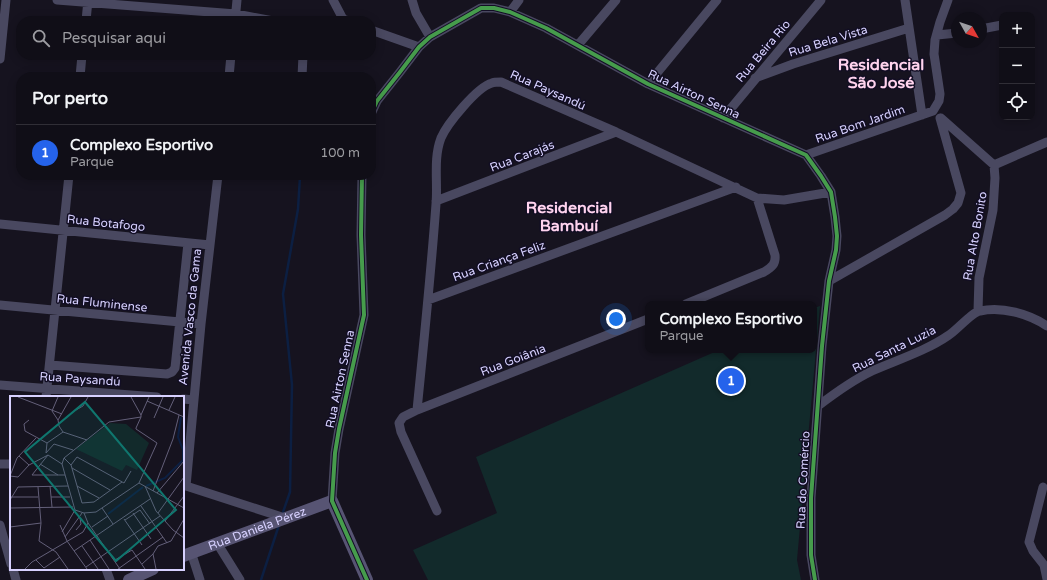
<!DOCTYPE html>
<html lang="pt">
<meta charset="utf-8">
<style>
body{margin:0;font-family:"Varela Round",sans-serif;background:#191720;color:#f1f3f6}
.controls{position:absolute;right:12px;top:12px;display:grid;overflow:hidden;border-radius:8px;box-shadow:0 2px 10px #0003}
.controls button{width:36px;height:36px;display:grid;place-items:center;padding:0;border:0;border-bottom:1px solid #302e36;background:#100e17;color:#f1f3f6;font:20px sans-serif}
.compass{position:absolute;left:951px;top:12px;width:36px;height:36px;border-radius:50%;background:#100e17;box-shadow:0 2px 10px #0003;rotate:130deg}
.you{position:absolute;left:616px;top:319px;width:14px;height:14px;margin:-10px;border:3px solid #fff;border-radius:50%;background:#1a73e8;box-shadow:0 0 0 6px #1a73e833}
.badge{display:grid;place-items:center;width:26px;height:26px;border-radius:50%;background:#2563eb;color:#fff;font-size:13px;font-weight:700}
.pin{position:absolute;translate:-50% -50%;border:2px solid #fff;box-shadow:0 1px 4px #0006}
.popup{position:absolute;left:645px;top:301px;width:172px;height:52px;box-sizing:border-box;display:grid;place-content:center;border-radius:8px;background:#100e17;filter:drop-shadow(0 1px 3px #0005);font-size:13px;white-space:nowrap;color:#9c9ca1}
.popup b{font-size:15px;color:#f1f3f6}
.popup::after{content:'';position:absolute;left:50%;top:100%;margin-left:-8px;border:8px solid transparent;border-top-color:#100e17}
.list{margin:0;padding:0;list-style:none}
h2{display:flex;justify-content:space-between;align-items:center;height:52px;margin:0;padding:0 16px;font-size:17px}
h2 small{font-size:13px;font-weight:400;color:#9c9ca1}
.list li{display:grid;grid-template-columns:26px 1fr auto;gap:12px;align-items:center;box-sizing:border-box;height:56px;padding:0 16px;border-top:1px solid #302e36}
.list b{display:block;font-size:15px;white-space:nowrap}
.list p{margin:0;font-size:13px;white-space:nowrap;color:#9c9ca1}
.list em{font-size:13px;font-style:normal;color:#9c9ca1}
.icon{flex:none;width:22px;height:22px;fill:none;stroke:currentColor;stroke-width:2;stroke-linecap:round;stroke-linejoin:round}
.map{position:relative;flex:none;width:1047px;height:580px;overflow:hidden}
.search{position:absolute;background:#100e17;box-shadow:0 2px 10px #0003;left:16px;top:16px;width:360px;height:44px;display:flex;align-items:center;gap:10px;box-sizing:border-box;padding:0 14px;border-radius:16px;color:#9c9ca1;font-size:15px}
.panel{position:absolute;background:#100e17;box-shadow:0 2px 10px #0003;left:16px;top:72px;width:360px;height:108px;border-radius:16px}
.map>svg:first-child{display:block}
</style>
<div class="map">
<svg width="1047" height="580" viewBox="0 0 1047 580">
<rect width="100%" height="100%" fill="#16131f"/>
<path fill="#122a2b" d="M820,306L797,560L801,580H428L413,550L497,513L476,457L719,350H814V308Z"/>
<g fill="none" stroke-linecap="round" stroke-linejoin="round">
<path stroke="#0c1f42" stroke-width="2.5" d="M282,515L290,492L292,385L283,294L298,209L300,176
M261,580L279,525"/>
<path stroke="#494860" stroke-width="9" d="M57,0L236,14L273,21
M333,0L343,19L348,21
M412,0L416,13L430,37
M905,0L922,115
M510,12L519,0
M86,21L88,0
M235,21L237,0
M981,29L1002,25
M371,30L419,47
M937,35L957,33
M578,45L616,0
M0,59L6,0
M80,77L82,55
M229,77L231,55
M302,77L303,55
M755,78L793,64L909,28
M648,84L717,0
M371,114L377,101L400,72L419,47L430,37L481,8H494L510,12L546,28L648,84L806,155L821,176L831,192L835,217L837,236L836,250L829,281L822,346L811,498V555L815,580
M723,118L821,0
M941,118L994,165L995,178L993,210L979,278L978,311
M806,155L933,111L939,101L940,94L934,54L935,40L940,22L948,0
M994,165L1047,142
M436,201L616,132
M0,224L210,245
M829,281L945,215L953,209L958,203L961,193L940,118
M428,300L736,187
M686,304L764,272C772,267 776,264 775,255L757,198
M0,305L201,324
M50,365L167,374L172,372L175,368L188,243
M0,385L157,397
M46,397L69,175
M183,399L194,400
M818,406C835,393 853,380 872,371C897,360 926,351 949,335C957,330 972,312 980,311C1002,306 1029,314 1047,326
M417,410C424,341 431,273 436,204C438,182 433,159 441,138C447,124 477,87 492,83C494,82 498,82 501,82L616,132L757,198L784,200L831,192
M0,464H11
M183,485L285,518
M186,486L201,324L218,175
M1043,487L1029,542L1033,551L1044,565L1047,579
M332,501L335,453L339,429L364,315L361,235L362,175
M437,511L401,432L399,423L403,417L417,410L648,319
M0,525L11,564
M217,543L240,580
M191,552L200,580
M13,569L16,580
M106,569L110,580"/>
<g stroke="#575473" stroke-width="12">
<path id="s1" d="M183,556L332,501L367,580"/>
<path d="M129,580L153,569"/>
</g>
<g stroke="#120e24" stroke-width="6">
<path id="cycleway" d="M371,114L377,101L400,72L419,47L430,37L481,8H494L510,12L546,28L648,84L806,155L821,176L831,192L835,217L837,236L836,250L829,281L822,346L811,498V555L815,580
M362,175L361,235L364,315L339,429L335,453L332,501L367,580"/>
</g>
<use href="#cycleway" stroke="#469c4c" stroke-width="4"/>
</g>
<g text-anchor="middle" stroke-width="3" stroke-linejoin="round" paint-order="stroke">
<g font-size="12" fill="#d7d1ff" stroke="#120e24">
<text transform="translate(828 41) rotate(-17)" y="4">Rua Bela Vista</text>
<text transform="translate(763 51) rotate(-50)" y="4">Rua Beira Rio</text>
<text transform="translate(548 90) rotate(24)" y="4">Rua Paysandú</text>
<text transform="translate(694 94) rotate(25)" y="4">Rua Airton Senna</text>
<text transform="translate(860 124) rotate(-19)" y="4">Rua Bom Jardim</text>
<text transform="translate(522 156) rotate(-21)" y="4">Rua Carajás</text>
<text transform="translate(106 223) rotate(6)" y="4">Rua Botafogo</text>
<text transform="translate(975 236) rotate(-80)" y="4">Rua Alto Bonito</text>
<text transform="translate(499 261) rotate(-20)" y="4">Rua Criança Feliz</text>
<text transform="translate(102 303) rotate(6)" y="4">Rua Fluminense</text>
<text transform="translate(190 317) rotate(-84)" y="4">Avenida Vasco da Gama</text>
<text transform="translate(894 349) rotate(-26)" y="4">Rua Santa Luzia</text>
<text transform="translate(513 360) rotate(-21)" y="4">Rua Goiânia</text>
<text transform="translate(80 379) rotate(4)" y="4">Rua Paysandú</text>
<text transform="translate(340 379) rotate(-78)" y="4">Rua Airton Senna</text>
<text transform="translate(803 480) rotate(-87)" y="4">Rua do Comércio</text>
<text dy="4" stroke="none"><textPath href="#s1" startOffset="79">Rua Daniela Pérez</textPath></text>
</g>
<g font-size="16" font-weight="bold" fill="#ffd3ee" stroke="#120e24">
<text x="881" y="70">Residencial<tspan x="881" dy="18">São José</tspan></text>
<text x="569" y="213">Residencial<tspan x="569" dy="18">Bambuí</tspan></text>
</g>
</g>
<g transform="translate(10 396)">
<rect width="174" height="174" fill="#16131f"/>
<path d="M100,27L116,28L139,47L127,74L116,69L112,75L66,53Z" fill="#122a2b"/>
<path fill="none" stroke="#0c1f42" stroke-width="2" d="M136,90L155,82L173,64V54L168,41L171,21M98,118L133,91"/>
<path fill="none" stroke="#635f79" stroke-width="1" d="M8,1L52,18M48,1L42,15L48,24M61,1L48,24L49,30L53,36L77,44M121,1L131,19M137,5L174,21M66,14L73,10L78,1M159,14L165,1M131,19L139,1M131,21L99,26L54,62L52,68L65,114L74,117L86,116L129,87L147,47L126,33V32L131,21V19M144,22L153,1M19,24L14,28L15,35L37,47M174,31V44M36,57L44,48L63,54M36,57L37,47L53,36M38,59L22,79H55M38,59L52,68M9,60L19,69M54,62L61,69L72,107L84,106L112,86M30,68L48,79M61,69L67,61L114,87L121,75M62,72L100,94M0,80L8,81L19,69L38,59M0,80L7,62L26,42M129,87L174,112M40,90L42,111M67,90L89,102M135,90L146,115L163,134L174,142M28,91L31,127M143,95L163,43L169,19M147,97L174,65M1,101H28M41,101H60M0,104L8,91L58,90M131,110L157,147M0,112L63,111M92,112L103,128M123,117L141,143M148,117L174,81M114,123L132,149M115,124L130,114L140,128M155,125L174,100M78,127L110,173M50,129L57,145M0,131L31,127L29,145L46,156L58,173M82,131L98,120M66,134L71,128L70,122M52,136L65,114M55,141L72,117M80,144L99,173M57,145L77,173M72,150L88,173M64,155L140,103M143,158L146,173M26,164L34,172L50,161M105,164L122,154L135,173M132,168L143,158L148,150L161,145L174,123M76,171L150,120M15,173L22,166L73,136L78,127L74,117M108,173L153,141"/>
<path fill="#0f766e" fill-opacity="0.15" stroke="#0f766e" stroke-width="2" d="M75,6L166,114L106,165L15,56Z"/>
<rect width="174" height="174" fill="none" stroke="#d7d1ff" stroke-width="2"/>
</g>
</svg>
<div class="controls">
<button>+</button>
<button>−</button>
<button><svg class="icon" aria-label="locate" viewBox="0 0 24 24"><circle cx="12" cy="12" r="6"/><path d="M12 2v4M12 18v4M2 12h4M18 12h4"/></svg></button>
</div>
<svg class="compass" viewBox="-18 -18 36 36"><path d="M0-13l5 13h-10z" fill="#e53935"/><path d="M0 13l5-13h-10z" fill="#9c9ca1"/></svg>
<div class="you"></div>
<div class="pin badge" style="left:731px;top:381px">1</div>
<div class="popup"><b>Complexo Esportivo</b>Parque</div>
<div class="search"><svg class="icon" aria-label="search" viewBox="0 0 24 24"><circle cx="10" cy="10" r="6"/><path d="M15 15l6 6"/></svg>Pesquisar aqui</div>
<section class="panel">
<h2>Por perto<small></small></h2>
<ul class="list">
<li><span class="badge">1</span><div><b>Complexo Esportivo</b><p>Parque</p></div><em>100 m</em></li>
</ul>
</section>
</div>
